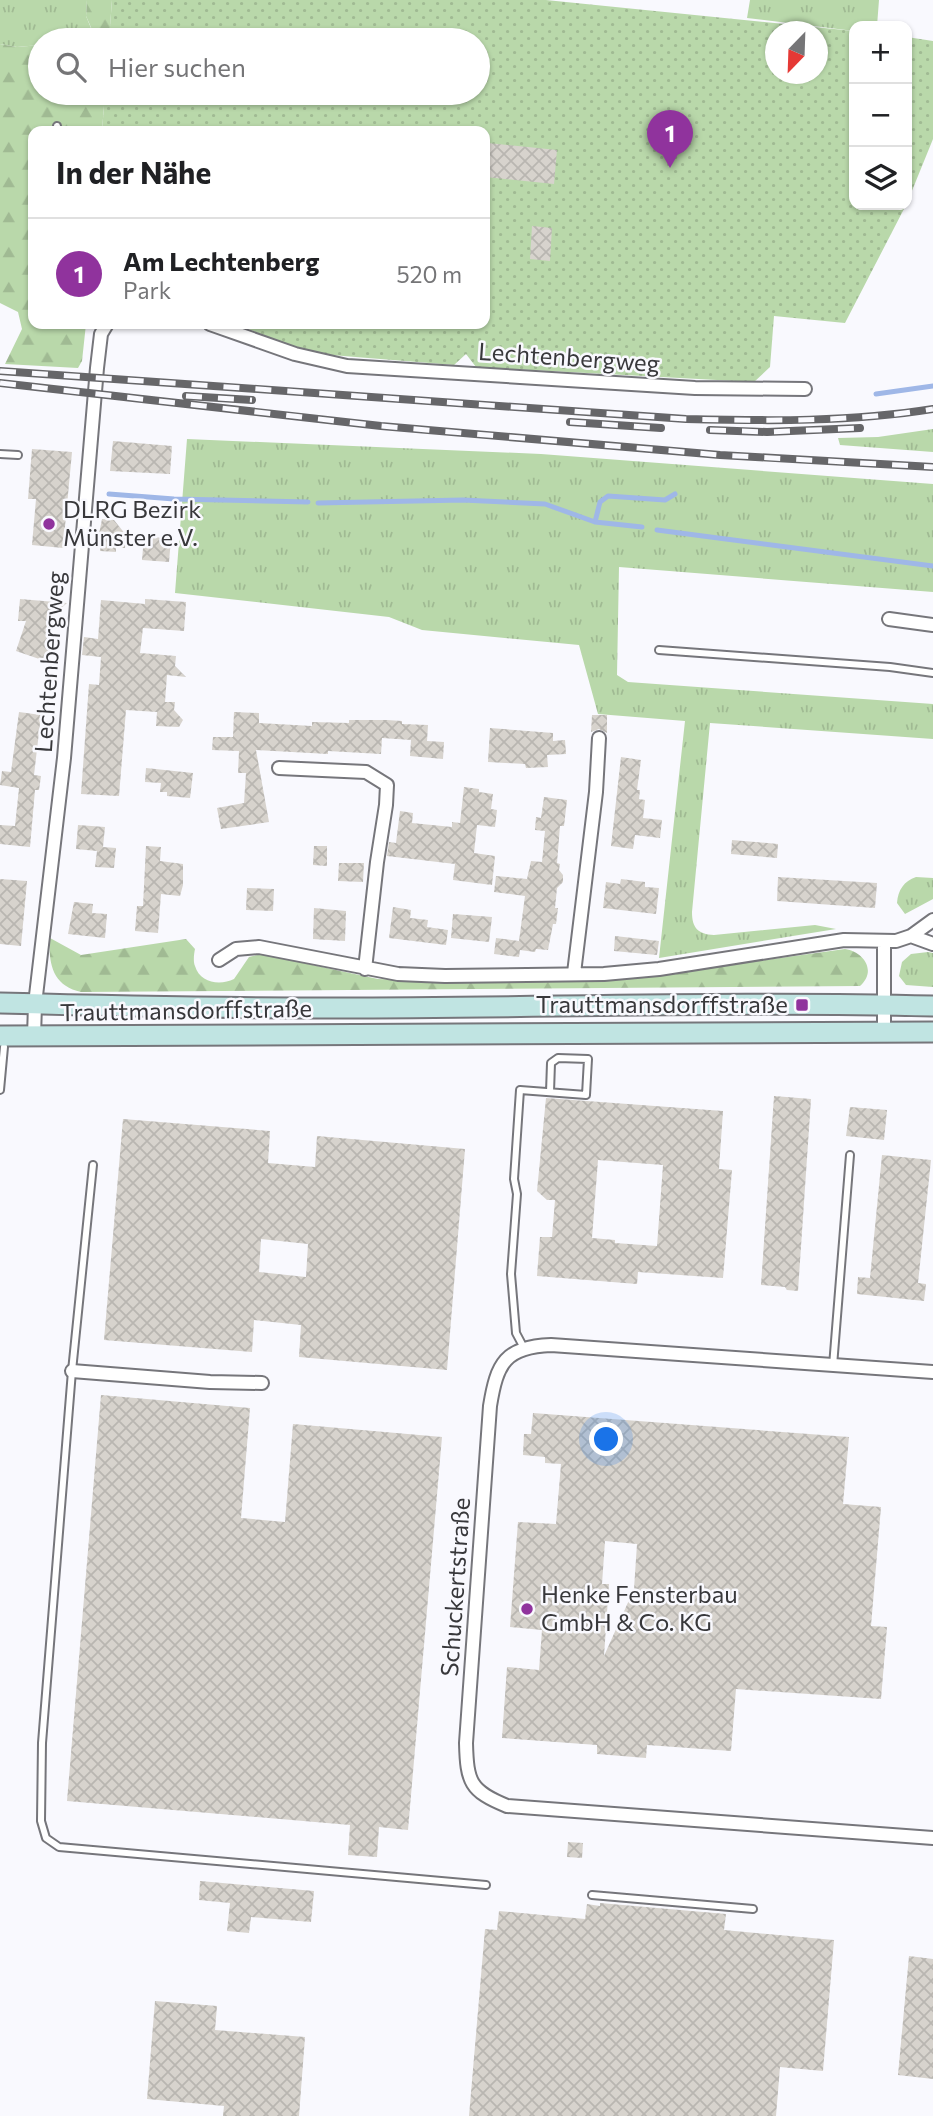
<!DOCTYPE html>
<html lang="de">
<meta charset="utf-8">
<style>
body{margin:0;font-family:Commissioner,sans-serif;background:#f6f6f6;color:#202124}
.controls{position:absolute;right:21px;top:21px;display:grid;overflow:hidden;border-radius:14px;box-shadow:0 2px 5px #0004}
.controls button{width:63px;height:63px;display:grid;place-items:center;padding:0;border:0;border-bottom:2px solid #e0e0e0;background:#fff;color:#202124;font:35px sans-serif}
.compass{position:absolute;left:765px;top:21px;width:63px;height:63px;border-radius:50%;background:#fff;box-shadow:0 2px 5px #0004;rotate:203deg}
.you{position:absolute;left:607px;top:1440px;width:24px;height:24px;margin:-18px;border:5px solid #fff;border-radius:50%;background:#1a73e8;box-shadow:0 0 0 10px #1a73e833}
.badge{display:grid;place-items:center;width:46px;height:46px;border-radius:50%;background:#90339d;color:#fff;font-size:23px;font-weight:700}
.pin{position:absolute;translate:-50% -58px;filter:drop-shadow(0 2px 4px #0008)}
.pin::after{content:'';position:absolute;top:37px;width:24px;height:21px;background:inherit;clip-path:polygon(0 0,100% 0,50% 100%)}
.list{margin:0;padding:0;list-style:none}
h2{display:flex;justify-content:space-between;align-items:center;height:91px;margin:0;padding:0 28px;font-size:30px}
h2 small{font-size:23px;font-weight:400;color:#757577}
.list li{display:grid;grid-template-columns:46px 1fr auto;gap:21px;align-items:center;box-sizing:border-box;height:112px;padding:0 28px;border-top:2px solid #e0e0e0}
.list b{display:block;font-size:26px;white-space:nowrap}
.list p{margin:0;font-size:23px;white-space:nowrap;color:#757577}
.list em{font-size:23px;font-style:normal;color:#757577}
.icon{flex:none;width:38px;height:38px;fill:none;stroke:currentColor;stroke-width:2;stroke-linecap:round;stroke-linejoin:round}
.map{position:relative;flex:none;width:933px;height:2116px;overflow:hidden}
.search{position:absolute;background:#fff;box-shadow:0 2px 5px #0004;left:28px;top:28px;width:462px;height:77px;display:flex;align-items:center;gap:18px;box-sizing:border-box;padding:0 24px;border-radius:38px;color:#757577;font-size:26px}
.panel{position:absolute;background:#fff;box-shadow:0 2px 5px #0004;left:28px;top:126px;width:462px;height:203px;border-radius:14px}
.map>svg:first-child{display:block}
</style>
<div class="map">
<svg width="933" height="2116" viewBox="0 0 933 2116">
<defs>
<pattern id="grass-tufts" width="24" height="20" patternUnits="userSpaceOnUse" patternTransform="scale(1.75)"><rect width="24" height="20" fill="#b9d8aa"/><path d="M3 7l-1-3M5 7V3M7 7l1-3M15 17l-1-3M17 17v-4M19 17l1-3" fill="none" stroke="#a0ba93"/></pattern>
<pattern id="forest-firs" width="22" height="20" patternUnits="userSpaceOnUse" patternTransform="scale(1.75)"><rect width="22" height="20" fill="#b9d8aa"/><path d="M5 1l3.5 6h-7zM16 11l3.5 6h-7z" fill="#a0ba93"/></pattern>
<pattern id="garden-dots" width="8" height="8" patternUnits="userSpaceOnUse" patternTransform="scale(1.75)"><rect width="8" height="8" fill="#b9d8aa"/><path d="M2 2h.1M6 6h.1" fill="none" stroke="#a0ba93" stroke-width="1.8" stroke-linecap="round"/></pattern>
<pattern id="building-cross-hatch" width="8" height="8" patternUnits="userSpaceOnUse" patternTransform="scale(1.75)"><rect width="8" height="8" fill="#d7d3cd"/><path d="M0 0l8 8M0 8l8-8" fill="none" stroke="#b9b6b1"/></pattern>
</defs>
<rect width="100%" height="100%" fill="#f9f9fe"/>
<path fill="url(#grass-tufts)" d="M0,0H87L86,16L93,33L74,40H40V45L17,47L0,44Z
M750,0H879L877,26H854V31L747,18Z
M933,429V452L840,445L838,438L878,437Z
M187,439L541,454L933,484V592L619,567L617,675L628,682L933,704V739L710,723L692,912C692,928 698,934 714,935L815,925L836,929L659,958L685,721L598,714L579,645L422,630L389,617L175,593Z
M916,877L933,878V899L905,914L897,903C898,890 904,881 916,877Z
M928,952L933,953V987L906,985L899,976L902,962L911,954Z"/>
<path fill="url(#forest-firs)" d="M87,0H112L109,40H74L93,32L86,16Z
M0,44L17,47L40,45V93H105L102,131H33V324H86L82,361L78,368L5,364L22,329L18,312L0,303Z
M50,938L81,955L186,939L195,949C194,954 193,961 195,966C200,983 220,986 234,979L249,957L261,954L378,979L457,982L630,979L845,949C864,952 877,971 860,986L81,992C53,986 48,964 50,938Z"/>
<path fill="url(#garden-dots)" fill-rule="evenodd" d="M112,0H546L854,31V205H906L845,323L774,316L770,367L754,382L476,367L466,354L454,365L319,354L301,350L236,324H485V131H102L105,93H478V40H109ZM776,32H818V74H776Z
M907,37L933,41V139L907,203Z"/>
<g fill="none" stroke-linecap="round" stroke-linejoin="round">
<path stroke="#9fb7e7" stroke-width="5" d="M876,394L933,386
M109,494L174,499L308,502
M318,503L463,500L545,504L595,522L642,527
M595,522L600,502L608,496L665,500L675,494
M657,530L933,566"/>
</g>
<path fill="url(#building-cross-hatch)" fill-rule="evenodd" d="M488,143L557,150L554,184L485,177Z
M532,226L552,228L550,261L530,259Z
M113,441L172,446L170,474L110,471Z
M32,449L72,452L63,548L32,545L36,499H28Z
M102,519L114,520L126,535L125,548H116V552L100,551L101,542L98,539Z
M144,536L171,539L169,562L142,560Z
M20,599L67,603L49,619L47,640L55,643L48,662L16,651L26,621H18Z
M145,599L186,602L184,631L143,628L140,653L176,656L175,666L186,677L167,675L165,702H175L174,710L183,720L179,727L156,726L157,712L126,710L119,796L81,794L89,684L99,685L101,657L82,655L84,637L98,639L101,600L145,604Z
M19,712L41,715L34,775L41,776L39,790H35L30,847L0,844V825L15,826L19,788L0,785L2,771L11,772Z
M234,712L259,713V723L312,726V722L349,723V720H387L402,721V724L428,725L427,741L444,742L443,759L410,756L411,740L382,738L381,754L328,751V754L256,750L269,822L221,829L217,808L244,803L246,773H238L239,751L212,750L213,737H233Z
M592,715H607V733L599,729L591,732Z
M490,728L553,733V741L565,740L566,754L547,755L548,767L526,768L525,764L488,762Z
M621,757L641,760L637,790H640L639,799L645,800L643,818L662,820L660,838L635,835L633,849L611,846Z
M146,768L193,773L190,798L167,796V792H160L161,783L145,782Z
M464,787L479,789V792L493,794L491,809L497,810L495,827L477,825L474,853L495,856L492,885L453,880L455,864L387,856L389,842L396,843L400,811L413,813L412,823L452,827V822L460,823Z
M544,797L567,800L564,826H560L557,863L560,864L559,870L563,875V882L557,888L555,908H558L556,924H553L548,950L536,949L535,952L520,950L519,957L494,954L496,938L519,941L525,896L494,892L496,876L527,879L531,861L542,862L545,831L535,830L536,817L541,818Z
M78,825L105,827L103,847L116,848L114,868L95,867L97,851L76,849Z
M732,840L778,844L777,858L731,854Z
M146,846L161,847L160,861L183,864V885L180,896L161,894L158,933L135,931L137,906H143Z
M314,846H327V866L313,865Z
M339,863H364L363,882L338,881Z
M778,877L877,883L875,908L777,901Z
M0,879L27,881L21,946L0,944Z
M621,879L645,882V887L659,888L656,914L603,908L606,882L620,884Z
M247,888L274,889L273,911L246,910Z
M74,902L93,904L92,913L107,914L105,938L68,934Z
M393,907L411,910L410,918L428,920L427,927L448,930L446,945L389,938Z
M314,908L346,911L345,941L313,939Z
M453,914L492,917L489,942L451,938Z
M615,936L659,941L657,955L614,951Z
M774,1096L811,1099L798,1291L787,1290L785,1287L761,1285Z
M546,1098L723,1111L719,1169L732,1170L723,1278L638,1272L637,1284L537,1276L540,1237H552L555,1200H547L537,1191ZM598,1160L663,1165L657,1246L615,1243V1240L592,1238Z
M850,1107L887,1110L884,1140L846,1136Z
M123,1119L270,1131L268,1163L315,1167L317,1136L465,1149L447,1370L299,1357L301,1325L254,1320L252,1352L104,1340ZM261,1239L308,1244L306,1277L259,1272Z
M882,1155L931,1160L918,1283L926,1284L924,1301L857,1294L858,1277L870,1278Z
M101,1395L250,1408L241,1518L285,1522L293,1424L442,1437L408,1830L379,1827L377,1857L348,1855L350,1825L67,1801Z
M533,1413L849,1437L843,1504L881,1507L871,1626L887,1627L881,1699L736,1689L731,1751L647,1745L646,1758L597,1754V1745L502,1738L507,1667L539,1670L542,1630L510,1627L518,1522L556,1524L561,1464L545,1463V1457L523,1455L524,1434H531ZM605,1541L637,1544L634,1589L604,1656L609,1584H602Z
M568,1842L583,1843L582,1858L567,1857Z
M200,1881L314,1891L311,1922L251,1917L249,1933L227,1931L230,1903L199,1900Z
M600,1903L726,1914L724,1930L834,1940L823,2071L780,2067L776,2116H469L485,1929L497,1930L499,1911L585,1919L587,1904L600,1906Z
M909,1956L933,1959V2079L898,2075Z
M155,2001L217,2006L215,2030L305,2037L299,2116H223L224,2106L147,2099Z"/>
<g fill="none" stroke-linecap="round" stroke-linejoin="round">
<g stroke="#76767b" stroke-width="10">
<path id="service" d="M57,126L58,131
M0,454L18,455
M659,650L890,667L933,673
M0,1090L4,1047
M93,1165L72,1371L42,1743L41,1821L46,1838L59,1847L486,1885
M524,1348L516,1333L511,1274L517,1194L514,1179L520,1090L586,1095L588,1059L558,1058L551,1063L550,1092
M833,1366L850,1155
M592,1895L753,1909"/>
</g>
<g stroke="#76767b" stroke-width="16">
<path id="minor" d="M210,324L295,354L347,366L695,388L805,389
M889,619L933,625
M279,768L366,772L387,785L386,805L377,862L365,969
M911,936L933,944
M884,942V1031
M219,960L236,949L259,947L398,974L445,976L604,974L659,969L844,940L896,941L911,936L933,920
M574,973L596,792L599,738
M34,1037L35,1004L64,758L97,368L101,334L107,324
M72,1371L210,1382L262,1383
M933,1372L551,1345C505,1347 497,1363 490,1406L466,1743C467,1782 470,1791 507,1806L933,1838"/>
</g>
<g stroke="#76767b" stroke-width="23">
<path id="secondary" d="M0,1003C113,1006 226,1008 339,1008C537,1008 735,1001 933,1006
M0,1036L933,1032"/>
</g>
<use href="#service" stroke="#fff" stroke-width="6"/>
<use href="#minor" stroke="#fff" stroke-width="12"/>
<use href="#secondary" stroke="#c0e4e2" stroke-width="19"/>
<g stroke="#666669" stroke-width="8">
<path id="rail" d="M0,371L686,419C769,421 851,422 933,409
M0,383L381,426L720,455L933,467
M186,396L252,400
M570,422L661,428
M710,430L767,432L860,428"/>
</g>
<use href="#rail" stroke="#f9f9fe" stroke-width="5" stroke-dasharray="16" stroke-linecap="butt"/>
</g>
<g fill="#90339d" stroke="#f9f9fe" stroke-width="2.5">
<circle cx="49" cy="524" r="7"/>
<rect x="795" y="998" width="14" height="14" rx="3.5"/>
<circle cx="527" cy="1609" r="7"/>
</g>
<g text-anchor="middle" stroke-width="5" stroke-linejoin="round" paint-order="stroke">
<g font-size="24" fill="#38383b" stroke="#f9f9fe">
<text transform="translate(569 358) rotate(4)" y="8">Lechtenbergweg</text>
<text transform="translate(50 662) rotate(-86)" y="8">Lechtenbergweg</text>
<text transform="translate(186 1011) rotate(-1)" y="8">Trauttmansdorffstraße</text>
<text transform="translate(456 1587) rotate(-86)" y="8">Schuckertstraße</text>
</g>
<g font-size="24" fill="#38383b" stroke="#f9f9fe" text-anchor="start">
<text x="63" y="518">DLRG Bezirk<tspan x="63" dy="28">Münster e.V.</tspan></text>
<text x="788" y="1013" text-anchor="end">Trauttmansdorffstraße</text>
<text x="541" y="1603">Henke Fensterbau<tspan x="541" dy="28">GmbH &amp; Co. KG</tspan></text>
</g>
</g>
</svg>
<div class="controls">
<button>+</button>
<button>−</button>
<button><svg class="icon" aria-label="layers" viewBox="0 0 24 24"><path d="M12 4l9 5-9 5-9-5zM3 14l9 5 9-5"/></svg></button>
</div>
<svg class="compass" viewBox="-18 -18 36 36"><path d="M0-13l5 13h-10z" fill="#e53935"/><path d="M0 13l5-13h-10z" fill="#757577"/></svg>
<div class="you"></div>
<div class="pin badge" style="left:670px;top:168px">1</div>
<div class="search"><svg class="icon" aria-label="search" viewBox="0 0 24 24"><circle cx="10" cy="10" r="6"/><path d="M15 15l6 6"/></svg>Hier suchen</div>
<section class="panel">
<h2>In der Nähe<small></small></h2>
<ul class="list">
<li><span class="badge">1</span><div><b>Am Lechtenberg</b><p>Park</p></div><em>520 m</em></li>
</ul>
</section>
</div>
